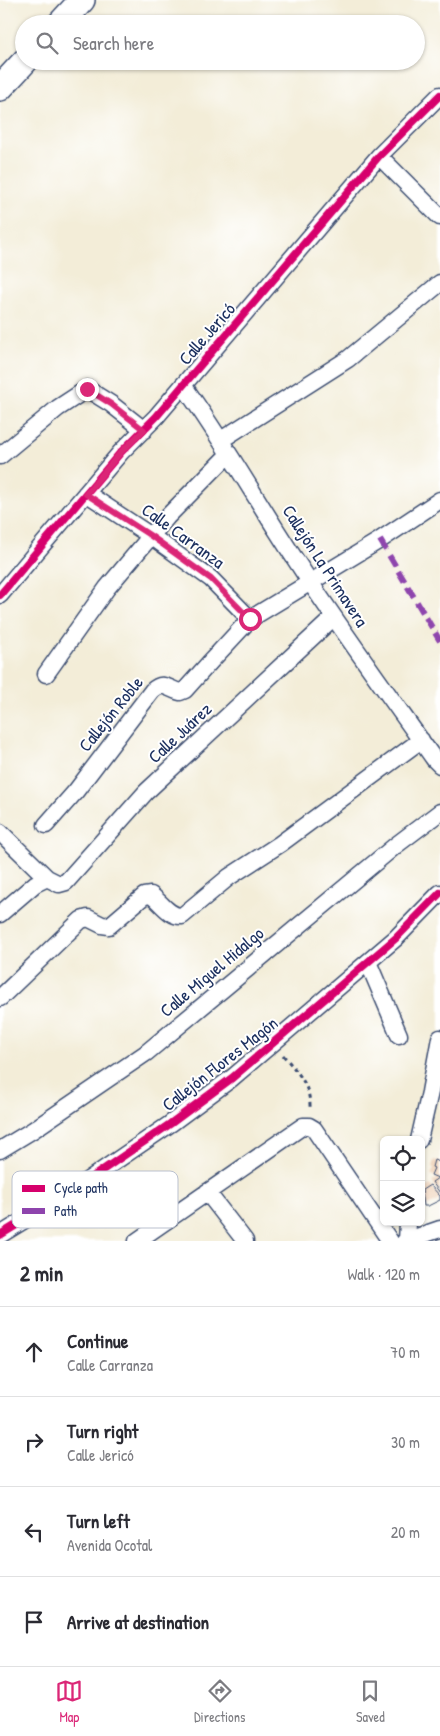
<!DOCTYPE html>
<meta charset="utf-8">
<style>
body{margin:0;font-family:"Patrick Hand",sans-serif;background:#f7f7f7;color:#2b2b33}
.controls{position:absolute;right:15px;bottom:15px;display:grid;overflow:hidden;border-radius:8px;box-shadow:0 1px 4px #0004}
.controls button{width:45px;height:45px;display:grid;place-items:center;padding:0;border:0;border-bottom:1px solid #e1e1e2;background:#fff;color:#2b2b33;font:25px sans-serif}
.stop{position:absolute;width:15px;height:15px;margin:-11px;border:4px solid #db2777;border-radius:50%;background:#fff}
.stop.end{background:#db2777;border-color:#fff;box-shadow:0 1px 5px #0008}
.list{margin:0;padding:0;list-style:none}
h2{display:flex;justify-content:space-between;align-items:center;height:65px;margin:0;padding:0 20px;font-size:21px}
h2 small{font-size:16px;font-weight:400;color:#7c7c81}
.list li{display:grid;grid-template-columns:32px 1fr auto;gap:15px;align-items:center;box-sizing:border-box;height:90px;padding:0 20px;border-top:1px solid #e1e1e2}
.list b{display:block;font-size:19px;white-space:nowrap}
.list p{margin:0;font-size:16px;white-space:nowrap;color:#7c7c81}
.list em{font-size:16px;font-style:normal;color:#7c7c81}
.icon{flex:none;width:28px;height:28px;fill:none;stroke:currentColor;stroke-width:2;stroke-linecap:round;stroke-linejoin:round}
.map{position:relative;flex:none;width:440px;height:1241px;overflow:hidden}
.search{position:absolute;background:#fff;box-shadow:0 1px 4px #0004;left:15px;right:15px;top:15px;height:55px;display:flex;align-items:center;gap:12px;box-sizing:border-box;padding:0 18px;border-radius:28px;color:#7c7c81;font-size:19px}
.sheet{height:425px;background:#fff}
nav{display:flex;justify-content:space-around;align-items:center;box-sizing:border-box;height:70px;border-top:1px solid #e1e1e2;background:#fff;font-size:14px;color:#7c7c81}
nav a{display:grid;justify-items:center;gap:2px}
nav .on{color:#db2777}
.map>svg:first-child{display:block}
</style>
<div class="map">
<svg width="440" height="1241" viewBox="0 0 440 1241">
<rect width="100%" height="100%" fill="#fff"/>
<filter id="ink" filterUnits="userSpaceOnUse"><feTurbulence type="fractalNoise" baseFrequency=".02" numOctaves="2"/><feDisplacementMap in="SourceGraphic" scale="10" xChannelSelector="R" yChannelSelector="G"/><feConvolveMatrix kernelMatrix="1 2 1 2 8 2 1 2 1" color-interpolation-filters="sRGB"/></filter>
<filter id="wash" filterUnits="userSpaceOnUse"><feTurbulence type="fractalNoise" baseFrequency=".0096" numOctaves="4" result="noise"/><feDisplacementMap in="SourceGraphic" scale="20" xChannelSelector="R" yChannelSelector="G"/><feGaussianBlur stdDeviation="1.12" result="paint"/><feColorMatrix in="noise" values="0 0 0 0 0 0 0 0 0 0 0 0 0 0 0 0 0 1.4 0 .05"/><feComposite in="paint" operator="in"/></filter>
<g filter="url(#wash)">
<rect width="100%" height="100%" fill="#f3edd8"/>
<g id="blocks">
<path fill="#e6b88f" d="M434,1160L440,1162V1193L432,1182L438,1178L431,1175L434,1168L432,1167Z
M430,1185L440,1196V1200L428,1206H424L422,1190Z"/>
</g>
</g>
<g filter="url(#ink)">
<use href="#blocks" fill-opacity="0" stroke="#3b4c70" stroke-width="1"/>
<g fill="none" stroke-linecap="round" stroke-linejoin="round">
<g stroke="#3b4c70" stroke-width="19">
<path id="minor" d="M379,156L440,217
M183,385C217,432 246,482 277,531C326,609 381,684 434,759L440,765
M221,440L348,359L440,283
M0,456L58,408L87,389L111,404L144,430
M86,493L151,536L211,579L250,619
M0,595L121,452L156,417L379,156L440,95
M46,674L107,588L167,517L229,454
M46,825L76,791L152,691C164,680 167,689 180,692L185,690L211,661L250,619L380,540L440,500
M0,832L47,878L59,884L66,882L146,792L334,617
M0,914L35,884L47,878
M368,962L399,1035
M0,998L81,920L88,918L102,925L109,926L144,896L151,895C161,902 169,917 182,916L229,877L280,844L421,740
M419,1140L430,1092L440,1038
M0,1150L33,1130L146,1053L395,846L440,812
M207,1192L245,1241
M0,1235L69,1193L170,1124L232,1078L396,938L440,893
M137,1241L303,1126H309L314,1129L390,1241
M405,1241L440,1229
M407,1241L408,1222"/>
</g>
<g stroke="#3b4c70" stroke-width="28">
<path id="primary" d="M60,24L82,0
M0,88L25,61"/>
</g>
<path stroke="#3b4c70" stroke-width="3" stroke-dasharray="4 4" stroke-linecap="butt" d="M283,1055C298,1073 311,1085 310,1110"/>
<use href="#minor" stroke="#fff" stroke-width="16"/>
<use href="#primary" stroke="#fff" stroke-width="25"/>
<path stroke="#8e44ad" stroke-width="6" stroke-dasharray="12 6" stroke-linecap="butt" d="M380,540L440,641"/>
<g stroke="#fff" stroke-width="11">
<path id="cycleway" d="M0,595L121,452L156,417L379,156L440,95
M0,1235L69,1193L170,1124L232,1078L396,938L440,893"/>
</g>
<use href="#cycleway" stroke="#d6006c" stroke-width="8"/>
</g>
</g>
<g fill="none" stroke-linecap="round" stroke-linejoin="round" filter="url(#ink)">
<path stroke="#db2777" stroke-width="6" d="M87,389L111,404L144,430L121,452L86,494L151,536L211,579L250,619"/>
</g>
<g text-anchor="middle" stroke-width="4" stroke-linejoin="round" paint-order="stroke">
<g font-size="18" fill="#1b2f5e" stroke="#fff">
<text transform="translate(207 334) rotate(-49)" y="6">Calle Jericó</text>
<text transform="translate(183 536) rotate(36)" y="6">Calle Carranza</text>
<text transform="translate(325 566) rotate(57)" y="6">Callejón La Primavera</text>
<text transform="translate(111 714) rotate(-51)" y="6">Callejón Roble</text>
<text transform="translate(180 733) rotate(-43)" y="6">Calle Juárez</text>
<text transform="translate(212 972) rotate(-40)" y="6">Calle Miguel Hidalgo</text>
<text transform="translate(220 1064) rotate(-38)" y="6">Callejón Flores Magón</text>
</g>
</g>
<rect x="12" y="1171" width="166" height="57" rx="8" fill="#fff" stroke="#bbc1cf" stroke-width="1"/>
<rect x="22" y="1185" width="23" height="7" fill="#d6006c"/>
<rect x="22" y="1208" width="23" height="6" fill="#8e44ad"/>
<g font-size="14" fill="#1b2f5e">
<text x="54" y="1193">Cycle path</text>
<text x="54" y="1216">Path</text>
</g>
</svg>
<div class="controls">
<button><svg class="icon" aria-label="locate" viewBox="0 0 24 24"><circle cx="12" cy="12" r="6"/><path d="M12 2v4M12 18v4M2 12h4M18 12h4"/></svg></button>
<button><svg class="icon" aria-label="layers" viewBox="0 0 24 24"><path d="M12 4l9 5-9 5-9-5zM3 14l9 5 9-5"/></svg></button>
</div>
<div class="stop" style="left:250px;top:619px"></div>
<div class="stop end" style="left:87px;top:389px"></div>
<div class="search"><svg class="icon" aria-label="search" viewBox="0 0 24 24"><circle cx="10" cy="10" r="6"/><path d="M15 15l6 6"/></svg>Search here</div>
</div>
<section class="sheet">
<h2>2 min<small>Walk · 120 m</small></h2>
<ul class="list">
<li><svg class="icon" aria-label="ahead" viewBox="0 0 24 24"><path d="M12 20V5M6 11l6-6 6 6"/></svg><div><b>Continue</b><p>Calle Carranza</p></div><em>70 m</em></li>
<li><svg class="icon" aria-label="right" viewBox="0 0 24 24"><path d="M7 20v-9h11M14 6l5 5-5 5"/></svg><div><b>Turn right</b><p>Calle Jericó</p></div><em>30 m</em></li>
<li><svg class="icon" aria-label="left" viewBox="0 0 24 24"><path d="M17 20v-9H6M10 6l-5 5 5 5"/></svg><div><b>Turn left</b><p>Avenida Ocotal</p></div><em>20 m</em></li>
<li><svg class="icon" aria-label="arrive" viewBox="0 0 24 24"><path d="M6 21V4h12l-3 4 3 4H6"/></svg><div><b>Arrive at destination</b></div></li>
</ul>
</section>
<nav>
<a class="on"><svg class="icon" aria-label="map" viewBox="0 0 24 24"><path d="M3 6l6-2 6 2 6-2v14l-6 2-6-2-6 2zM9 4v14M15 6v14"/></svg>Map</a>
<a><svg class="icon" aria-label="directions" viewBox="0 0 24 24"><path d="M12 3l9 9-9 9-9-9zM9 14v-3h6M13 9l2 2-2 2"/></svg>Directions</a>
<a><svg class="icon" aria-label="saved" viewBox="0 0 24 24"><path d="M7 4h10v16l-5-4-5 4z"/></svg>Saved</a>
</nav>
